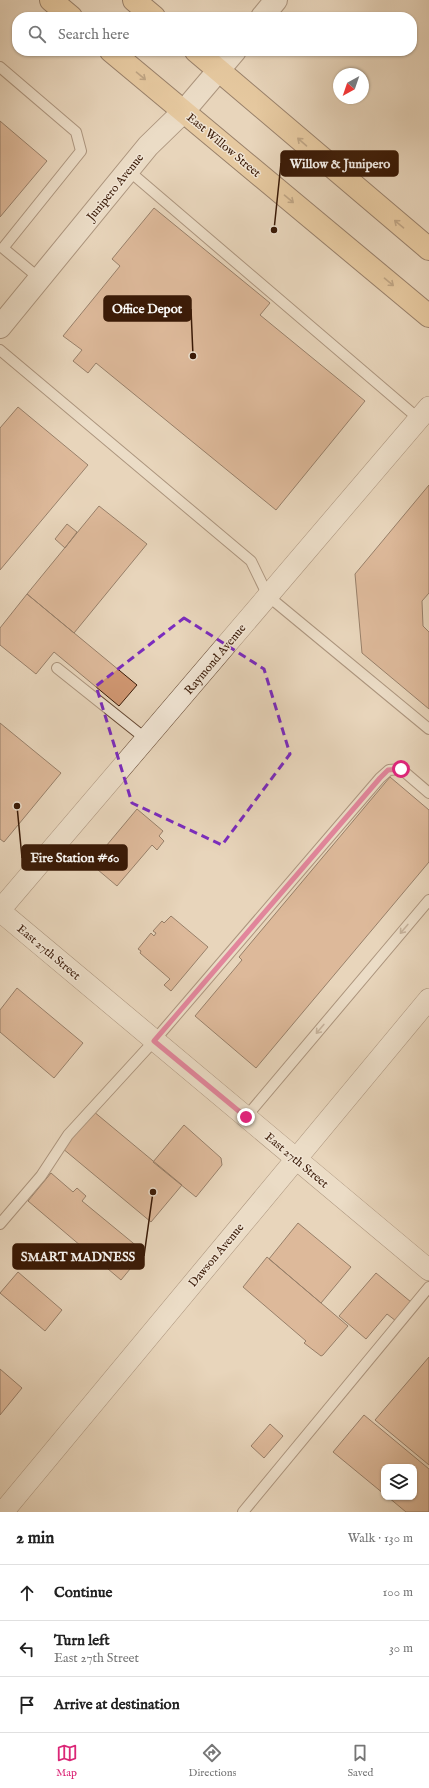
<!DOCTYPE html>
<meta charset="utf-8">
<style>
body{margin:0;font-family:"IM FELL English",serif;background:#f6f6f6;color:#222}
.controls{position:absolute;right:12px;bottom:12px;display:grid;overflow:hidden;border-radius:8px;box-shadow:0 1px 3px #0004}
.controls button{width:36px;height:36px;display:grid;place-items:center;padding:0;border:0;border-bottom:1px solid #e0e0e0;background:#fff;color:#222;font:20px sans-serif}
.compass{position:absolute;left:333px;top:68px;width:36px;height:36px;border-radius:50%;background:#fff;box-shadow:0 1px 3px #0004;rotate:220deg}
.stop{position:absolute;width:12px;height:12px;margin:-9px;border:3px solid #db2777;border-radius:50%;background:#fff}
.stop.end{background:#db2777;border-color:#fff;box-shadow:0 1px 4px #0008}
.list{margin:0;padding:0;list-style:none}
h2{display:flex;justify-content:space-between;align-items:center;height:52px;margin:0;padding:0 16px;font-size:17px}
h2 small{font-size:13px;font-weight:400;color:#767676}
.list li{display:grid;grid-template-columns:26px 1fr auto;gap:12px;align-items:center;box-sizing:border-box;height:56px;padding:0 16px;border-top:1px solid #e0e0e0}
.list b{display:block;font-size:15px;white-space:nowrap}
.list p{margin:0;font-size:13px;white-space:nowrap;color:#767676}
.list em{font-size:13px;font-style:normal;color:#767676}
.icon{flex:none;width:22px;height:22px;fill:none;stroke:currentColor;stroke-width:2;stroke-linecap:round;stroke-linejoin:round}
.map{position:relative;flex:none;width:429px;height:1512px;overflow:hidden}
.search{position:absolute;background:#fff;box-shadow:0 1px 3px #0004;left:12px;right:12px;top:12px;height:44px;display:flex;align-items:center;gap:10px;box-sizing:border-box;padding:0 14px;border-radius:16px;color:#767676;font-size:15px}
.sheet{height:220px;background:#fff}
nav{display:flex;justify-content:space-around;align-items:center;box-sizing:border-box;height:56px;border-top:1px solid #e0e0e0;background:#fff;font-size:11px;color:#767676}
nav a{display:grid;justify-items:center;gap:2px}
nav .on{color:#db2777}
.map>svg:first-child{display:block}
</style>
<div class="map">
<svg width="429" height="1512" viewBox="0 0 429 1512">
<rect width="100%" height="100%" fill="#e8d5bb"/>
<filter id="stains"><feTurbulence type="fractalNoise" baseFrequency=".005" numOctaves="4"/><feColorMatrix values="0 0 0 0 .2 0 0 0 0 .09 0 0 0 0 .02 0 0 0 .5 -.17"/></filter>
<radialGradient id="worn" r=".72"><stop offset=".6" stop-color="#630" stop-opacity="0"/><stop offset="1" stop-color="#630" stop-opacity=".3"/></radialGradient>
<path fill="#d09772" stroke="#391906" d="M0,121L47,161L0,217Z
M154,208L270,303L260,315L365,401L276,510L96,363L88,373L73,361L82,350L63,336L120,266L112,259Z
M18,407L88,465L0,570V428Z
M429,485V593L422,601L423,626L429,632V709L362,653L355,574Z
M99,506L147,544L74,633L27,594Z
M67,524L77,532L65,548L55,539Z
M27,594L137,685L119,706L54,652L36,674L0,645V628Z
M0,723L61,773L4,842L0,839Z
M390,777L429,810V862L256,1068L195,1016L242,960L239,957Z
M137,809L163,831L159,836L164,841L157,850L152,845L117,886L91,864Z
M171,916L208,947L171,991L164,985L170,979L140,953L141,951L138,949L151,933L154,936L156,933L153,931L162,921L164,923Z
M17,988L83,1043L54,1078L0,1032V1010Z
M93,1111L182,1185L151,1222L62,1148Z
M184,1125L221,1158L222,1165L196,1197L153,1162Z
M51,1173L73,1192L77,1188L86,1196L82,1201L144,1252L121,1280L28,1201Z
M298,1223L351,1267L321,1303L269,1259Z
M267,1257L348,1326L323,1355L321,1356L304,1343L306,1341L243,1287Z
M18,1272L62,1310L45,1331L0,1293Z
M376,1273L411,1302L396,1321L387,1314L366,1339L339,1316Z
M429,1357V1465L375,1420Z
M0,1369L22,1388L0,1415Z
M364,1415L429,1469V1512H406L388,1497H414V1467H384V1494L333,1452Z
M270,1424L283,1436L264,1458L251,1446Z"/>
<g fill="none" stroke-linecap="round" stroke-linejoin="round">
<g stroke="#654833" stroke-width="12">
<path id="service" d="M0,67L76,132L81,151L3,248L39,278
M129,171L419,419
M0,350L251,561L268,596L429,729
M57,668L146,739
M246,1117L429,900
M0,1224L41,1176L68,1135L154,1041L380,778L389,770L401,769L429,793
M243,1512L429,1287"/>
</g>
<g stroke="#654833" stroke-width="22">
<path id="minor" d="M0,910L429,407
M0,911L429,1270
M3,1512L429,999"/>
</g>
<g stroke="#654833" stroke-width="24">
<path id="tertiary" d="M262,17L276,0
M0,327L148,146L184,111L235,51"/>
</g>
<g stroke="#391906" stroke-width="24">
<path id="primary" d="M51,0L71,17
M134,0L154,17
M111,51L429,316
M196,51L429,249"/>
</g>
<use href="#service" stroke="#f0e4d3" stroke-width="10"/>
<use href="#minor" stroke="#f0e4d3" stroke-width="21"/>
<use href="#tertiary" stroke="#f0e4d3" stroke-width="22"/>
<use href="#primary" stroke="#e4ba7e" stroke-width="22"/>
</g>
<defs><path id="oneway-shaft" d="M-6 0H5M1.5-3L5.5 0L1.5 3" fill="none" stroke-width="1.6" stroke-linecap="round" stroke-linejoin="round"/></defs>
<g stroke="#8e6a42">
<use href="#oneway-shaft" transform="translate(141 76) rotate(40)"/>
<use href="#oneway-shaft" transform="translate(302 142) rotate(-139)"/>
<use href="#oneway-shaft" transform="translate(289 199) rotate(40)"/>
<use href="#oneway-shaft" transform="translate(399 224) rotate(-140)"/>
<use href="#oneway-shaft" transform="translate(389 282) rotate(40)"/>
</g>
<g stroke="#9e8977">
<use href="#oneway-shaft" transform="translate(404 929) rotate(130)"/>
<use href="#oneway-shaft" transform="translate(320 1029) rotate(130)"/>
</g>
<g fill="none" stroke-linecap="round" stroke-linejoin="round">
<path stroke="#db2777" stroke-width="5" d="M246,1117L154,1041L380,778L388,770L401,769"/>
</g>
<path d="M0 0H429V1512H0ZM184,618L264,669L290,754L222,845L132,803L96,686Z" fill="#e8d5bb" fill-opacity=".55" fill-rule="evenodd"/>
<path fill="none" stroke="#7b2cbf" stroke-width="3" stroke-dasharray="8 5" stroke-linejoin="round" d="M184,618L264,669L290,754L222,845L132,803L96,686Z"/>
<g text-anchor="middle" stroke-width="3" stroke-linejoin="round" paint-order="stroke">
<g font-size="12" fill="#391906" stroke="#f0e4d3">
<text transform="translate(224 145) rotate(40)" y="4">East Willow Street</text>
<text transform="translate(115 187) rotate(-51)" y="4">Junipero Avenue</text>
<text transform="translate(215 659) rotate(-50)" y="4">Raymond Avenue</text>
<text transform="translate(49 952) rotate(40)" y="4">East 27th Street</text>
<text transform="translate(297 1160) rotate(40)" y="4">East 27th Street</text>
<text transform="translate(216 1255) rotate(-50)" y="4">Dawson Avenue</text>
</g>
</g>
<path fill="none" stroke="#391906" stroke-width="1.5" d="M274 230L281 163M193 356L191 309M17 806L22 858M153 1192L144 1256"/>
<g fill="#391906" stroke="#f0e4d3" stroke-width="1.5">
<circle cx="274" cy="230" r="4"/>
<circle cx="193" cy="356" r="4"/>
<circle cx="17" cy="806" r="4"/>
<circle cx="153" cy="1192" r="4"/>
</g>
<g fill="#391906" stroke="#391906" stroke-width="1.5">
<rect x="281" y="151" width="117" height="25" rx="4"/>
<rect x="104" y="296" width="87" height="25" rx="4"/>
<rect x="22" y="845" width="105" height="25" rx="4"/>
<rect x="13" y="1244" width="131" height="25" rx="4"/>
</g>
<g font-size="13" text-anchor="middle" font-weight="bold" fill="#fff">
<text x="340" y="168">Willow &amp; Junipero</text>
<text x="147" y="313">Office Depot</text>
<text x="75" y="862">Fire Station #60</text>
<text x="78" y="1261">SMART MADNESS</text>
</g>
<rect width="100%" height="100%" filter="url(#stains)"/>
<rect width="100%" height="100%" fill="url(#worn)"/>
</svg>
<div class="controls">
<button><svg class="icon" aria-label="layers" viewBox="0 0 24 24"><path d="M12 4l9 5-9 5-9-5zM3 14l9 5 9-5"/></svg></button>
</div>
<svg class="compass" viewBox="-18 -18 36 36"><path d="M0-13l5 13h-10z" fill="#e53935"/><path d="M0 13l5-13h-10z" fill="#767676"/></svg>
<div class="stop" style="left:401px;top:769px"></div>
<div class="stop end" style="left:246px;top:1117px"></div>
<div class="search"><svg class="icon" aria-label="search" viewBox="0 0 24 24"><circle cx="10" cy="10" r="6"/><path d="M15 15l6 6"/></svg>Search here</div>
</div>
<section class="sheet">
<h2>2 min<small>Walk · 130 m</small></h2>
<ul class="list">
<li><svg class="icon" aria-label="ahead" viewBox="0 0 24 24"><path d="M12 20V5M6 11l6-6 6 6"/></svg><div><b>Continue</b></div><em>100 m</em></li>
<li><svg class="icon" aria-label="left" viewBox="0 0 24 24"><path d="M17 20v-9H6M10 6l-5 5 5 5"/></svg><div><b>Turn left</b><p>East 27th Street</p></div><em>30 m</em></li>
<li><svg class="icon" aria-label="arrive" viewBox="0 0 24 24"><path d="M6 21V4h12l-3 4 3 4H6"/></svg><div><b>Arrive at destination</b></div></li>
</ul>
</section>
<nav>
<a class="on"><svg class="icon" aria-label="map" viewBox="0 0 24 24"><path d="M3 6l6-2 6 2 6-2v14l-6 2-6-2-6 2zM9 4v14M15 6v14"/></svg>Map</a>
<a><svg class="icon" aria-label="directions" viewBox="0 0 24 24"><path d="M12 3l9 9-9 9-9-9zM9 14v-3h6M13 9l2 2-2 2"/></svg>Directions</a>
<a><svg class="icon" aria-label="saved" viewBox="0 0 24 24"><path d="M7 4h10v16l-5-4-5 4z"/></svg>Saved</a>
</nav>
